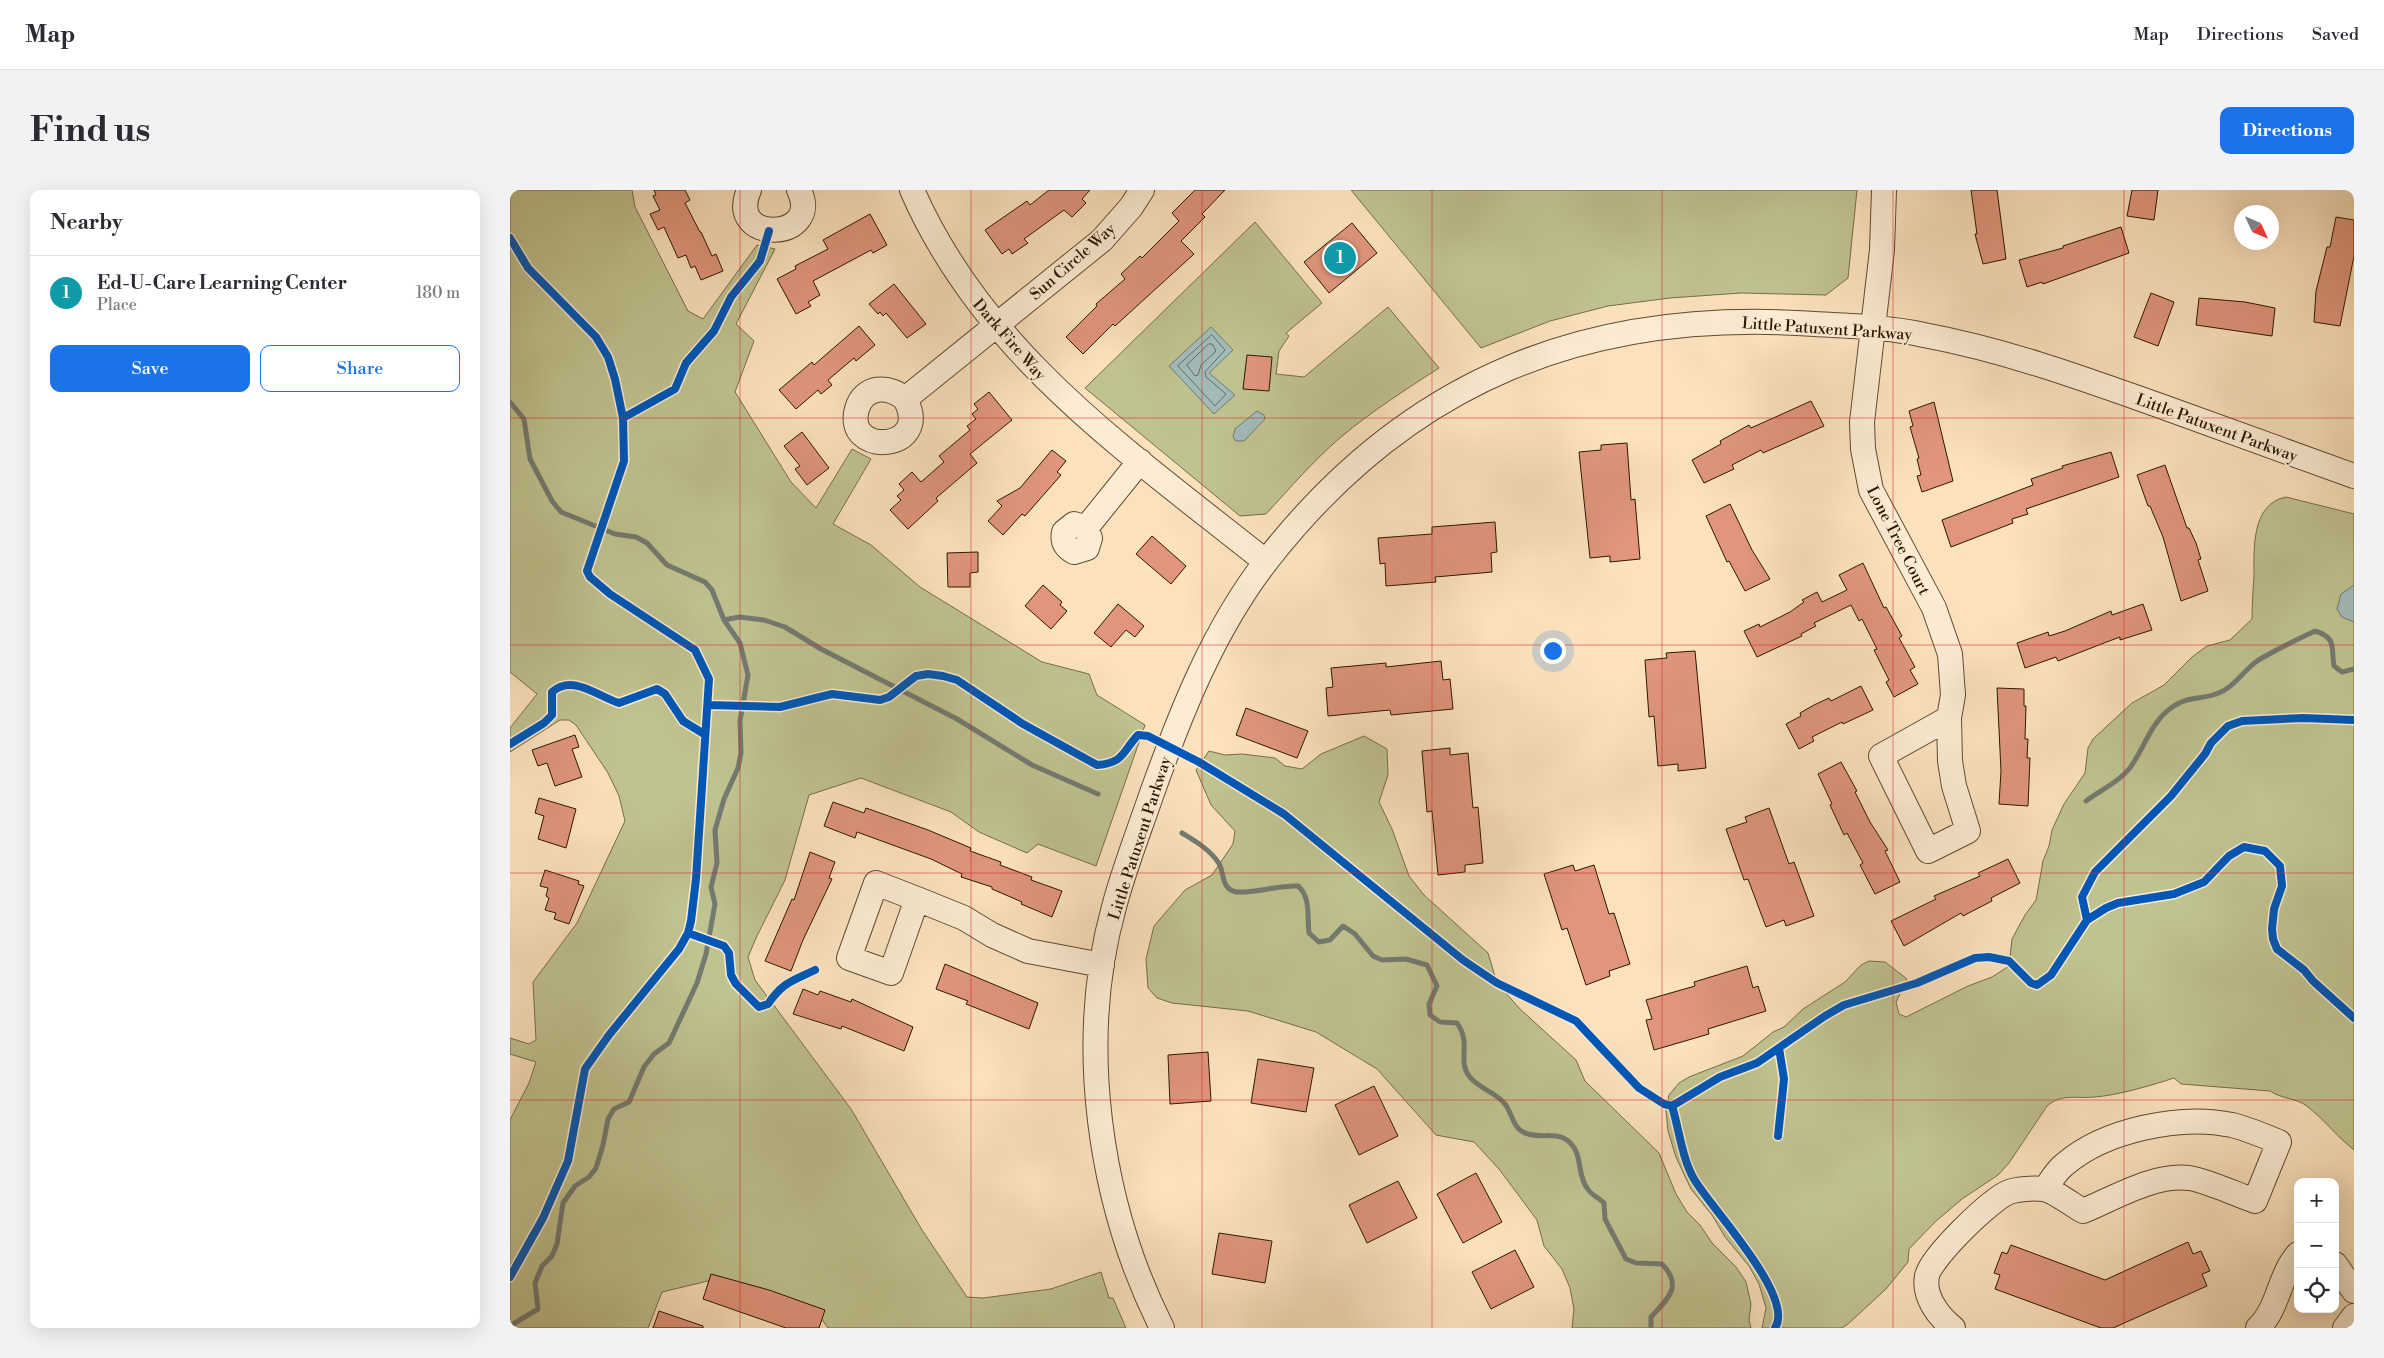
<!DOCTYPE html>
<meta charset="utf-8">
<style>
body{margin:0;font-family:"Libre Bodoni",serif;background:#f2f2f3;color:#2b2b33}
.controls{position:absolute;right:15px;bottom:15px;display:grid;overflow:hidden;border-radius:10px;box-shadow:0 5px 20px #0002}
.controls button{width:45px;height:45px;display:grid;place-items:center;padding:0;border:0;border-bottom:1px solid #e1e1e2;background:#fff;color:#2b2b33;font:25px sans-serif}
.compass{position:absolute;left:1724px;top:15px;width:45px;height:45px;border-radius:50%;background:#fff;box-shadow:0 5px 20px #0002;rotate:134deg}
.you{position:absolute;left:1042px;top:460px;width:18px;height:18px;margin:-12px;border:4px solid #fff;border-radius:50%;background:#1a73e8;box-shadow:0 0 0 8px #1a73e833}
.badge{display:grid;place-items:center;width:32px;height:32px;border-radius:50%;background:#1a73e8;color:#fff;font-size:16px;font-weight:700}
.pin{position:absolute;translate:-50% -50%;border:2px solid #fff;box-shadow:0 1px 5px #0006}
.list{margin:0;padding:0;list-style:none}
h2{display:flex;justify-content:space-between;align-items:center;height:65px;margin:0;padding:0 20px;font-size:21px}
h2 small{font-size:16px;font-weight:400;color:#7c7c81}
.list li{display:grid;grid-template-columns:32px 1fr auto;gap:15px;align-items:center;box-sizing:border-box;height:75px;padding:0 20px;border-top:1px solid #e1e1e2}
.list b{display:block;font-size:19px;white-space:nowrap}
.list p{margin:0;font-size:16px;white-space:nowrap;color:#7c7c81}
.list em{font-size:16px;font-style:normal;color:#7c7c81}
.actions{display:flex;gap:10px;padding:15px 20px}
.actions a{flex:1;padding:11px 0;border:1px solid #1a73e8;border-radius:10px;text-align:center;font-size:18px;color:#1a73e8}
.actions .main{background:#1a73e8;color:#fff}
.icon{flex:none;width:28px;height:28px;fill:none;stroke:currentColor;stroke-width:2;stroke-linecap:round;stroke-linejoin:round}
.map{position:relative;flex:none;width:1844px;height:1138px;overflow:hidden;border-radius:10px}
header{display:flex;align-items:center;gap:30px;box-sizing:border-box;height:70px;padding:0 25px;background:#fff;border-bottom:1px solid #e1e1e2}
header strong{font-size:24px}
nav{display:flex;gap:28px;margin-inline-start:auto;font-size:18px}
.intro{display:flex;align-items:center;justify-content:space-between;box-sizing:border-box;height:120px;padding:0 30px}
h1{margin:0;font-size:35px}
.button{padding:12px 22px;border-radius:10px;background:#1a73e8;color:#fff;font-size:18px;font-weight:700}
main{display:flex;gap:30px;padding:0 30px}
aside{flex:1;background:#fff;border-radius:10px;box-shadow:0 5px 20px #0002}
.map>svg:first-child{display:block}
</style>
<header>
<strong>Map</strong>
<nav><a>Map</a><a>Directions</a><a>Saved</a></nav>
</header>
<div class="intro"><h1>Find us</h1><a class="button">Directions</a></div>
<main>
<aside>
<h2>Nearby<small></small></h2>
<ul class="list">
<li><span class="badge" style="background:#0f9aa8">1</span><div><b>Ed-U-Care Learning Center</b><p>Place</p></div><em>180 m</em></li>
</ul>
<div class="actions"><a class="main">Save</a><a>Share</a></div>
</aside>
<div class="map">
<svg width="1844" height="1138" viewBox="0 0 1844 1138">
<rect width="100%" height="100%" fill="#fbe2bd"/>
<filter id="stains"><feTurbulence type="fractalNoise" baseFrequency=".004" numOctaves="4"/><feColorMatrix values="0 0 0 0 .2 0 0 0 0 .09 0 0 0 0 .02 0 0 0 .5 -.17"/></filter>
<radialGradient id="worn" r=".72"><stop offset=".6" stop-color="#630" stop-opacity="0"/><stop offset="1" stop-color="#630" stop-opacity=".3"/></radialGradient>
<path fill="#c0c390" stroke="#766d48" d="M0,0H122L125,17L178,121L193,129L247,55L265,59L226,134L244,151L225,202L281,292L306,318L342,259L361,269L323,334L361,355L410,397L532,472L579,484L587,505L635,535L586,676L528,654L517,663L469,642L441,622L351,588L299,605L275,690L246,748L238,767L245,790L341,919L412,1040L457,1107L473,1108L541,1099L591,1082L599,1108H603L616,1138H318L306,1121L206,1089L152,1102L138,1138H0V930L19,893L26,872L0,864V848L19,854L26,850L23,792L67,733L115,631L109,606L98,583L66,535L59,530H50L0,562V538L27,504L0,482Z
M841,0H1347L1338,88L1316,105L1231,103L1160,108L1098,116L1040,131L971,158Z
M745,32L812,113L776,143L779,146L769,161L766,184L794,187L878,117L929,178C895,200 862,221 831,247C804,270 780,298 756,324L730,326L575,198Z
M1776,307L1844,324V960C1827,947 1814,929 1797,916C1786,908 1772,909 1760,901L1671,894L1664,888C1643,895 1605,906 1584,907C1566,909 1552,903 1537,916L1499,973L1488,985L1452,1009L1425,1032L1399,1059L1398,1072L1376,1099L1338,1134L1332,1138H1252L1256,1118L1249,1094L1239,1076L1215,1047L1202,1025L1181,999L1166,967L1158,941L1156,920L1159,905L1169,893L1179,887L1233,866L1263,842L1274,837L1293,819L1335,792L1351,775L1359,771L1375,772L1397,789L1386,812L1389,824L1396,827L1458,796L1482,787L1499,776L1502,749L1515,725L1526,710L1533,671L1539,656L1542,640L1554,614L1575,583L1578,558L1583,549L1622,513L1654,495L1682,467L1697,456L1720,450L1742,429C1742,415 1743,401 1744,386C1744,359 1741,314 1776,307Z
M854,546L877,559L878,585L869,612L882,639L899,686L914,705L978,763L987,793L1010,819L1066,870L1075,891L1149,963L1166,1004L1177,1022L1190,1035L1202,1053L1226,1077L1236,1092L1241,1114L1239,1130L1241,1138H1062L1064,1119L1060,1098L1052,1079L1034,1056L1027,1030L989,979L964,952L926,945L867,879L806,842L738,821L662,813L647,808L638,798L636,769L644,736L675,700L702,685L723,654L725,641L701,615L686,580L699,561L715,565L732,564L765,568L775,576L792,579L811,564Z"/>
<path fill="#a2bcbb" stroke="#737a70" d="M701,137L723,160L699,183L725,205L704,224L659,176Z
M747,221L754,225L755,229L734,251H726L723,247L725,239Z
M1844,395V432L1832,427L1827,419L1831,404Z"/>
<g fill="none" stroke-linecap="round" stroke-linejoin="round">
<path stroke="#686a5e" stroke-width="1" d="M702,145L715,160L695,182L696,187L716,204L705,216L668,176Z
M699,154H702L706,161L691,175L688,185L685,186L677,175Z"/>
<path stroke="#737a70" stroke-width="5" d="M0,212L14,229L20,269L42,311L51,322L105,344L126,347L137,353L157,375L195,392L202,400L214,430L230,453L238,485L230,531L231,563L228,578L214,609L205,640L207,673L201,697L205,714L196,764L187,793L159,853L144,864L134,877L119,912L104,919L98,929L93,955L86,978L79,987L65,996L53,1013L47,1054L42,1066L32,1076L25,1093L28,1119L0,1136
M214,430L229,427L254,430L275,437L311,459L447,529L522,575L588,604
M1576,611C1590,600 1608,593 1619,579C1633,561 1639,537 1656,522C1676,505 1685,511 1706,504C1723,499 1733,481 1747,471C1765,460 1786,450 1805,441C1827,448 1821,457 1824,476L1832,482L1844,479
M672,643C685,651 699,659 708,672C715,681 710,700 727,702C748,703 768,695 788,696C801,707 797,727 799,743L809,752L820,750L833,736L845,744L863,766L872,770L896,769L917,775L927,796L919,814L920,825L930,832L947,833C962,854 947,870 959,886C969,899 986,902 995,914C1002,923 1003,937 1013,942C1027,950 1044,941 1057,950C1074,963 1066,983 1077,998C1080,1004 1089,1008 1094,1013L1095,1029L1116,1069L1126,1073L1152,1074C1174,1097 1157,1109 1141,1127V1138"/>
</g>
<path fill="#e0957c" stroke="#2d1700" d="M144,0H175L180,10L175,13L190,42H191L202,66L206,64L213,81L191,90L185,76L181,78L176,65L168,68L154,37L148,40L140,24L150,20L143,6L146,5Z
M539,0H580L572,9L576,13L562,27L554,20L514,49L518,53L502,64L499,59L492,64L475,40L517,11L520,15Z
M685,0H715L692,24L695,27L671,51L684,64L605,136L603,134L573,164L556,147L587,116L586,114L615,89L611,84L630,66L632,68L669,31L662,23Z
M1461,0H1487L1496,69L1473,74L1465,44H1467Z
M1622,0H1648L1644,30L1617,26Z
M360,24L377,55L363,63L361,60L303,91L310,105L298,112L301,116L286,124L267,89L286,79L285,76L318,59L313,50Z
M1826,27L1844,30V66L1830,136L1804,132L1806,101L1817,57H1820Z
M842,33L867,63L819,103L794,72Z
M1611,37L1619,63L1533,94L1532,92L1517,97L1509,70L1553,58V56Z
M384,94L416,134L397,148L376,123L373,126L370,122L368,124L359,114Z
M1641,103L1664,112L1648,156L1624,147Z
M1689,108L1735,112L1765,118L1762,146L1686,135Z
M349,136L365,155L346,171L344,168L318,190L322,195L311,204L308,200L286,219L269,200L302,172L304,175Z
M737,165L762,167L759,201L733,199Z
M479,202L502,230L460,264L467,273L426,308L428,311L398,339L380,320L391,310L387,306L394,300L389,294L402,282L411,292L434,272L429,266L460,240L457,236L466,229L462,224L468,219L464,214Z
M1301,211L1314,236L1253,263L1251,260L1222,275L1224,279L1194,293L1182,270L1211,254L1210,251L1239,235L1241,238Z
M1424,212L1443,291L1412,302L1407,286L1411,285L1407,269L1409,268L1400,237L1403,236L1399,221Z
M292,242L319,278L297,295L285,279L290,276L274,256Z
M1117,253L1121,310L1125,309L1130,369L1100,372V366L1080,368L1069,262L1091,260V255Z
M542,260L556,271L547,282L551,285L515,326L512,324L493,345L478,331L492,316L487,311L510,298Z
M1601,262L1609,287L1516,319L1518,324L1502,329L1503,333L1441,357L1432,330L1523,295L1521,289L1553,278L1552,276Z
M1655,275L1677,338H1679L1686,353L1691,369L1688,370L1698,401L1671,411L1653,347L1640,316H1638L1627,285Z
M1220,314L1242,360L1260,389L1235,401L1219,371L1217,372L1196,326Z
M985,332L987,362L981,363L982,382L925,387L926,392L876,396L875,373L870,374L868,348L922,344V337Z
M642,346L676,376L661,394L626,364Z
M468,362V382L460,383V397H438L437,363Z
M1353,373L1374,418L1376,417L1392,446L1389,448L1405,477L1400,480L1408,494L1384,507L1376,492L1379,490L1364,460L1367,459L1352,429L1349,431L1341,415L1304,433L1306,436L1291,444L1292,446L1247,467L1234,441L1249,434L1250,437L1280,422L1294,412L1292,410L1307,402L1312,412L1337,400L1329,385Z
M533,395L552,412L550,415L557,421L541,439L515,416Z
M608,414L634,436L625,447L616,440L601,457L584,443Z
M1633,414L1642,440L1610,450V447L1594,453L1548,471L1546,467L1515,478L1507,453L1538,442L1539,446L1555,441L1601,421L1602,425Z
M1185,461L1196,578L1168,581V574L1148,576L1144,526L1139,527L1135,470L1157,468L1156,463Z
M931,471L933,490L940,489L943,519L881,525L880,520L818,526L816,498L823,497L821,478L876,473V477Z
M1351,496L1363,520L1333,534L1332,532L1302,547L1304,551L1289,559L1276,534L1291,526L1290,523L1304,515L1319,508L1321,511Z
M1487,498L1514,499V516H1516L1515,549H1518L1517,568H1520L1518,616L1489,614L1491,581Z
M736,518L798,541L787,568L726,545Z
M65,545L69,557L62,559L72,587L45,596L37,573L28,576L22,560Z
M940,558V565L958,563L963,618L968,617L973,673L955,675V682L928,685L922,621L917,622L912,561Z
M1331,572L1347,601L1345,602L1360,632L1378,660L1375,661L1390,692L1365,704L1350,675L1353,673L1337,643L1334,645L1320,615L1322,614L1308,584Z
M29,608L66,619L56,658L28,649L34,626L25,623Z
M323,612L354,623L356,618L418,640L461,658L460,661L491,672L490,675L522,687L521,690L552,701L542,727L511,714L512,712L482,699V697L451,687L452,684L421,669L347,642L345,648L314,636Z
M1259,618L1279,674L1284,672L1304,726L1276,736L1274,730L1256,737L1238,689L1234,690L1216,639L1237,632L1235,627Z
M300,662L325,672L319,688L322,689L293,750L281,781L255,771L282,709L284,710Z
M1498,669L1510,693L1481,708L1482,711L1453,726L1451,723L1394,756L1381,731L1426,709L1424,706L1470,686L1468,683Z
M1063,675L1065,681L1084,675L1099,724L1104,723L1120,774L1099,781L1100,786L1076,795L1057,738L1052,740L1034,684Z
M35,680L69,691L68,694L74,696L59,734L44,729L46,723L35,720L39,708L36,706L38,698L30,696Z
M435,774L528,813L519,839L456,814L458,811L426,799Z
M1237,776L1243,798L1248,796L1256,821L1198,839L1199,844L1144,860L1136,830L1142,829L1136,810L1185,796L1184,792Z
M293,799L308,805L310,801L341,812L342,809L403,837L394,861L332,836L331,839L283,824Z
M698,862L701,911L660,914L658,865Z
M748,869L804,878L796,922L741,913Z
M864,896L888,946L849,965L825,915Z
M966,983L992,1032L953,1053L927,1004Z
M888,991L907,1028L857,1053L839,1015Z
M709,1043L762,1051L755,1093L702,1084Z
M1678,1052L1683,1064L1691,1061L1700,1081L1692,1084L1697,1096L1603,1138H1591L1485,1099L1490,1085L1484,1083L1492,1062L1497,1064L1501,1055L1595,1090Z
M1005,1060L1024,1097L981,1119L962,1082Z
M201,1084L259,1100L315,1120L309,1138H276L193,1109Z
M149,1121L193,1136V1138H143Z"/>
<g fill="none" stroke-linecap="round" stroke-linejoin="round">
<g stroke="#604a2f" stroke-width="26">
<path id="minor" d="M239,0C215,55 314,51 289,0
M402,0C474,165 620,263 756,372
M1374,0L1372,60L1352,232L1353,259L1361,300L1424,418L1440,464L1443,505L1439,528L1440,571L1444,596L1458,641L1418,661L1371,566L1439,528
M395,209C379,195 354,195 347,219C333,267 424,262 395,209L592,50L621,17L632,0
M576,338L580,348L577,358L564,362C555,357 552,352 554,342L564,334L576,338L630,271
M407,709L366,693L339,768L381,783L407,709L454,728L482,745L518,761L592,775
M1825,1074L1844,1101
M652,1138C589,1013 566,853 604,717C614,679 629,641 642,603C671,522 704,438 758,369C899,189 1078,118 1305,134C1341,136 1378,137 1414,145C1494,160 1569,187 1645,214C1712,238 1778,262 1844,286
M1443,1138C1428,1126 1413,1106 1417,1086C1421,1067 1481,1009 1499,1002C1508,999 1523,998 1533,999C1543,1000 1564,1016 1573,1021C1605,1008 1643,984 1679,988C1698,991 1725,1004 1745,1011L1769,952C1754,946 1738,939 1722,935C1670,924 1594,940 1554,975C1546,981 1541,991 1535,999
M1748,1138C1769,1118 1769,1085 1788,1064
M1835,1138L1844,1126"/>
</g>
<use href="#minor" stroke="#fcecd4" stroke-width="24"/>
<g stroke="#fcecd4" stroke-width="11">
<path id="cycleway" d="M0,48L18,78L86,147L98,167L105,189L113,228L114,271L77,381L80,387L100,404L185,460L199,489L186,689L181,731L178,743L169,759L99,845L75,879L58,971L33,1028L0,1087
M113,228L165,199L176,173L204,141L221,107L250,71L259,41
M198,515L270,517L322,504L370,510L379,507L406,486L418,484L433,486L447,490L513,534L587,575C614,573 612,562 628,545L638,546L689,572L774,624L953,770L987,793L1066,831L1129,898L1154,914L1162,916L1210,887L1247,873L1315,826L1334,815L1407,793L1465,768L1479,767L1499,771L1521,793L1527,795L1541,785L1577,730L1596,718L1608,713L1664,704L1694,692L1719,666L1734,657L1755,661L1770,676L1772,696L1764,719L1762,739L1763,749L1767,759L1794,780L1803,791L1844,828
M0,554L34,533L42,525V502C63,484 87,506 109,513L147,499L155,504L173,531L194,544
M1577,730L1572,707L1585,682L1661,606L1695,564L1701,553L1718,536L1732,531L1793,528L1844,530
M178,743L214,756L219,763L221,785L226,794L249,817L258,814C273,792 282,791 305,780
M1162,916C1169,939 1172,968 1184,989C1200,1017 1286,1107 1265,1138
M1268,946L1274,889L1269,858"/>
</g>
<use href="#cycleway" stroke="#0057b8" stroke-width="8"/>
</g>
<path fill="none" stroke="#d62828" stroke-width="1" stroke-opacity="0.55" d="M230,0V1138M461,0V1138M692,0V1138M922,0V1138M1152,0V1138M1383,0V1138M1614,0V1138M0,228H1844M0,455H1844M0,683H1844M0,910H1844"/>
<g text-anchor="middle" stroke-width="4" stroke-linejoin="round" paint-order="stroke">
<g font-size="16" fill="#2d1700" stroke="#fcecd4">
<text transform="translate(562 71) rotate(-41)" y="6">Sun Circle Way</text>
<text transform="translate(1317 138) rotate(4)" y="6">Little Patuxent Parkway</text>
<text transform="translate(500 149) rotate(49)" y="6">Dark Fire Way</text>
<text transform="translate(1707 237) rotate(20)" y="6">Little Patuxent Parkway</text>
<text transform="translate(1389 350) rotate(63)" y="6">Lone Tree Court</text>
<text transform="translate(629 648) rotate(-72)" y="6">Little Patuxent Parkway</text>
</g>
</g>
<rect width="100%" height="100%" filter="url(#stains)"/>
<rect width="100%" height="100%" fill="url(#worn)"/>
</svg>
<div class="controls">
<button>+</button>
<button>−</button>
<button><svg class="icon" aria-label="locate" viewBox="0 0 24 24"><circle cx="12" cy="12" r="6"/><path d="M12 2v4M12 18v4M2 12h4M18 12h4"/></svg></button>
</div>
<svg class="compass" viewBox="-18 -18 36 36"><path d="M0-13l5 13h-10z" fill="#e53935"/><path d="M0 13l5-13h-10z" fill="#7c7c81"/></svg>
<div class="you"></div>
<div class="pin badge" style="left:830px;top:68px;background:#0f9aa8">1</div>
</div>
</main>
